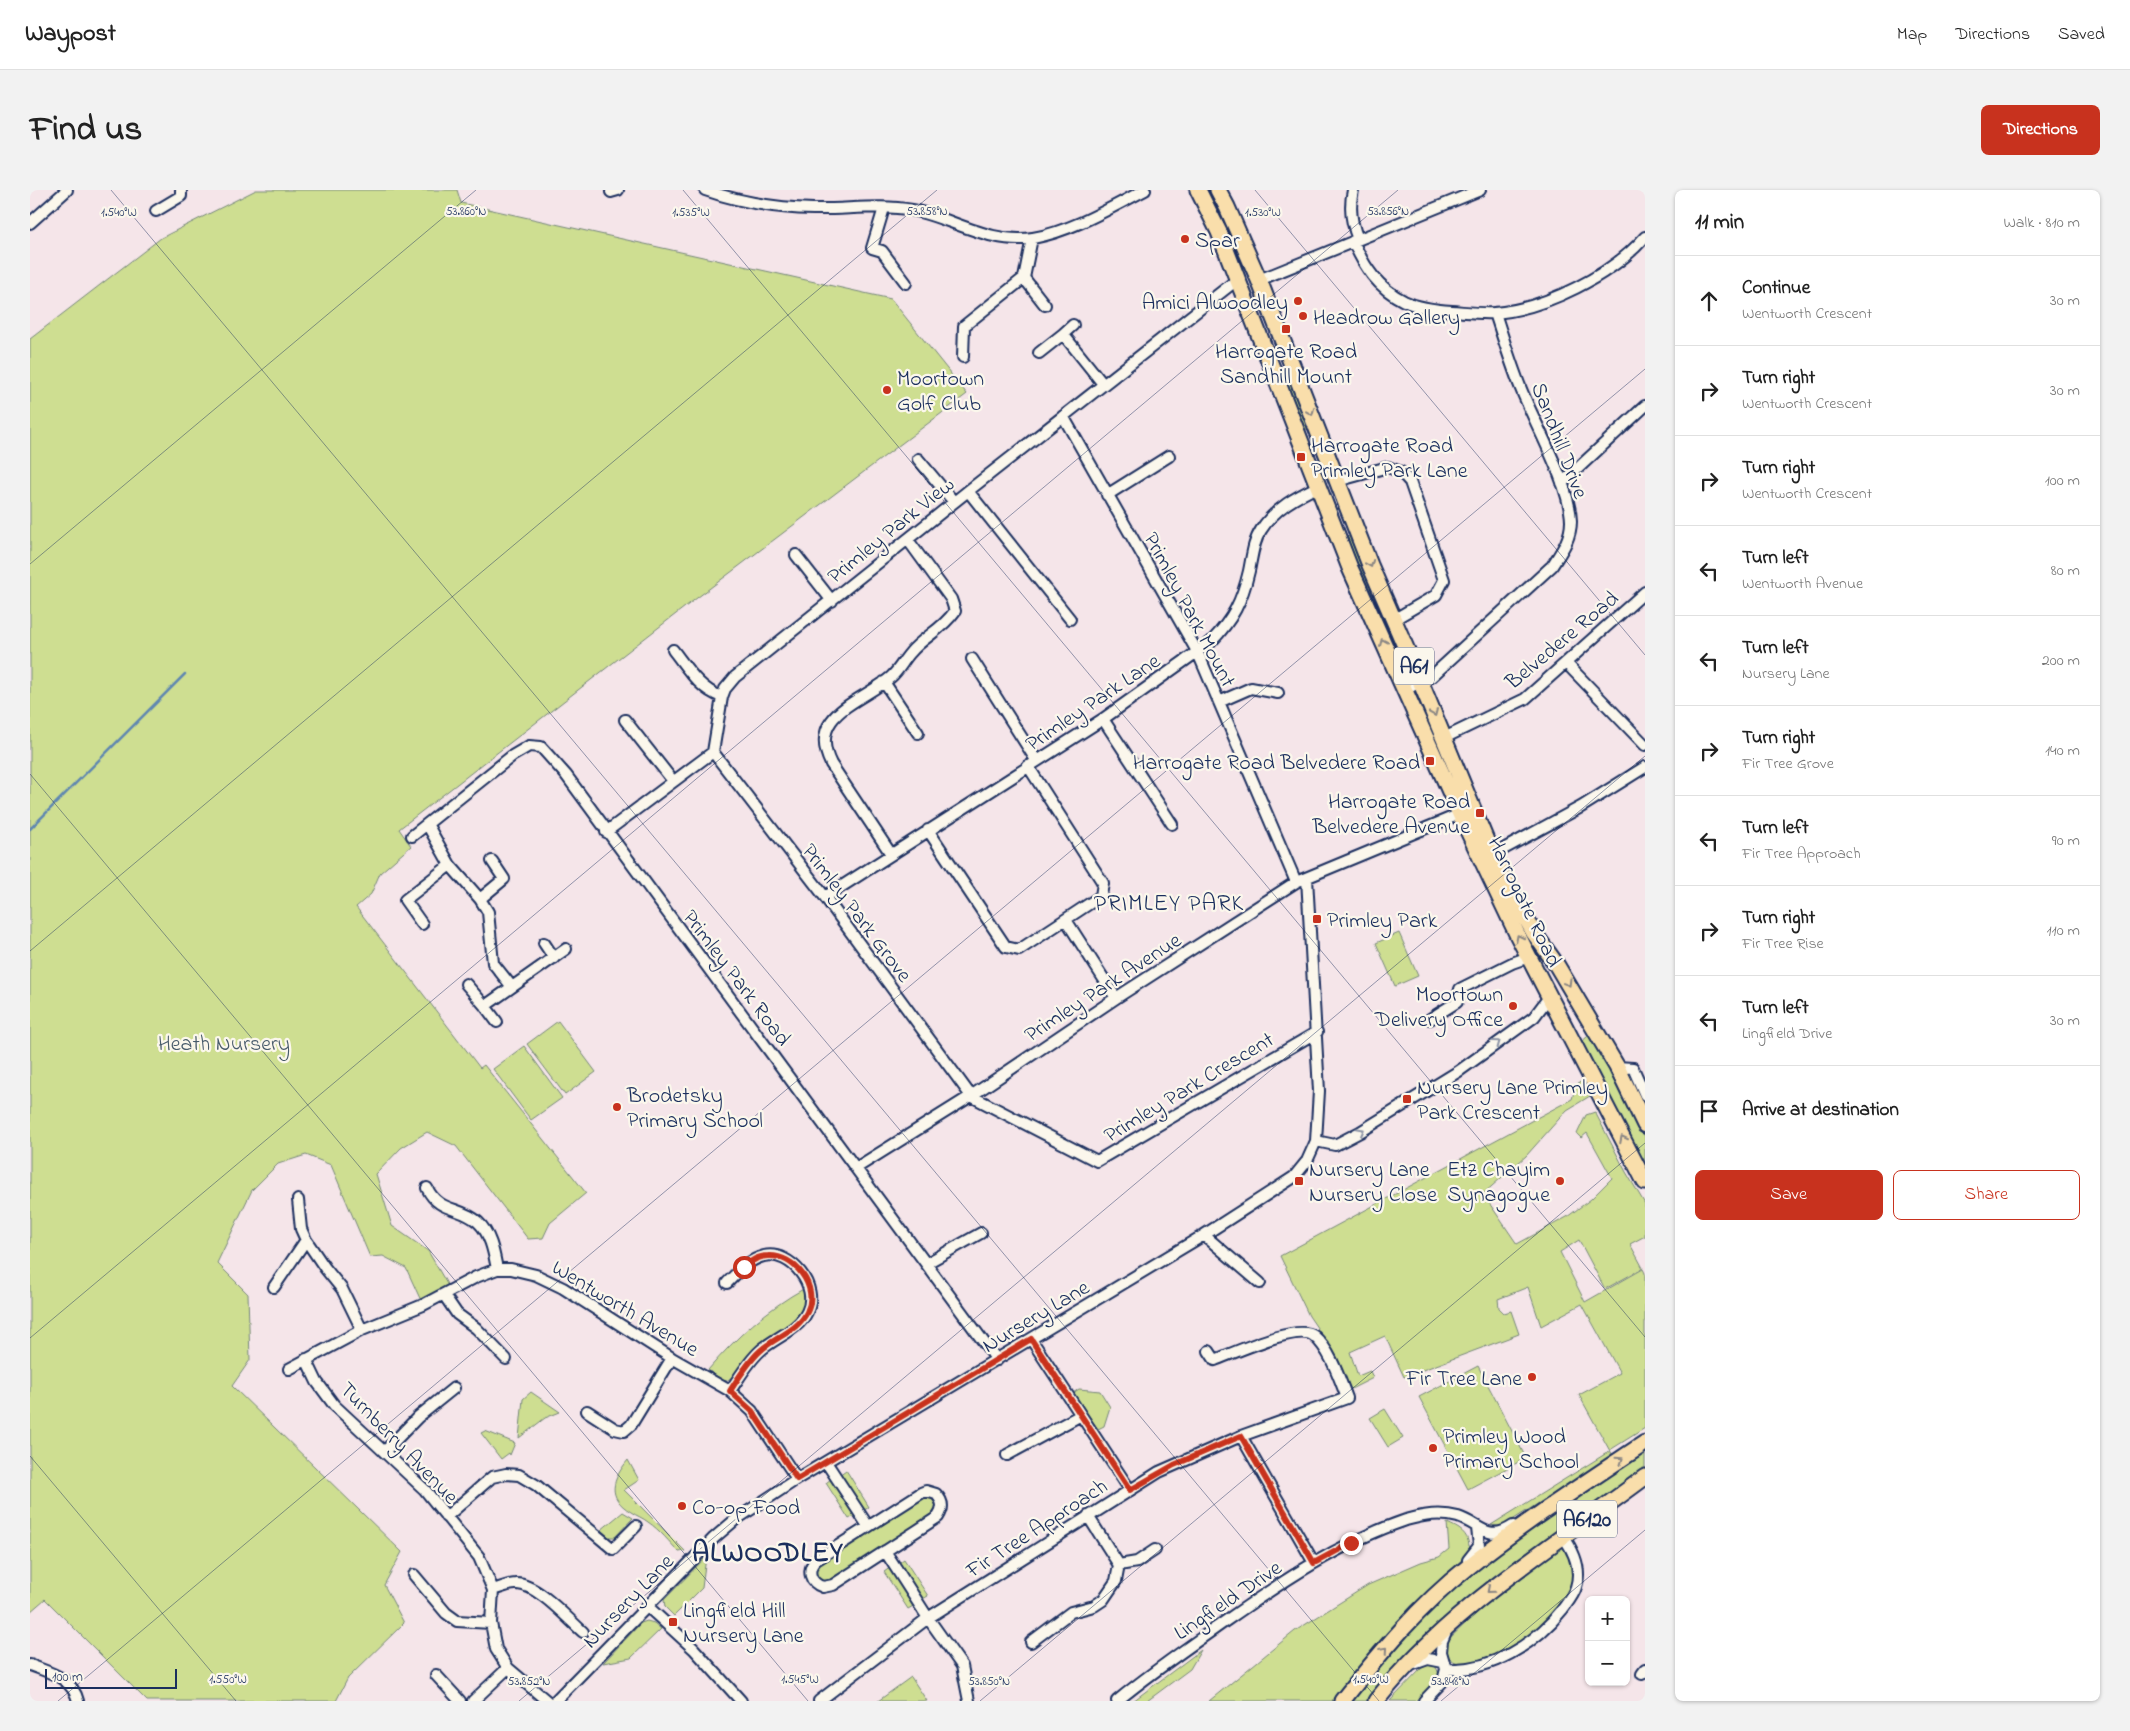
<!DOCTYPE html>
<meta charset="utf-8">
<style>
body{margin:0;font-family:"Indie Flower",sans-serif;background:#f2f2f2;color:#222}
.controls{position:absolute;right:15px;bottom:15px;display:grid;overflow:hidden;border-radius:8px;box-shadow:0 1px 4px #0004}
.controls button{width:45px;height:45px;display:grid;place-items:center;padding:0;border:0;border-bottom:1px solid #e0e0e0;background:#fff;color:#222;font:25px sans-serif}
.scale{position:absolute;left:15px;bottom:12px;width:132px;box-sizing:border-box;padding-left:5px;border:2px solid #1b2f5e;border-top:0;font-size:14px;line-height:18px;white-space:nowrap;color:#1b2f5e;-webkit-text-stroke:4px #fbf7ec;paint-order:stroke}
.stop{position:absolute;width:15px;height:15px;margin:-11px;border:4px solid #c8321e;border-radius:50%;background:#fff}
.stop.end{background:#c8321e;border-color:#fff;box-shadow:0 1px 5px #0008}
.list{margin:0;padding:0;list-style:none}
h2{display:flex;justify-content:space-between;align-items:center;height:65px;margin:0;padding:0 20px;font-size:21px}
h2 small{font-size:16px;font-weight:400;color:#767676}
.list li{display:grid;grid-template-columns:32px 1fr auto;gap:15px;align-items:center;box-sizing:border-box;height:90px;padding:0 20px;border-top:1px solid #e0e0e0}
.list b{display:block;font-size:19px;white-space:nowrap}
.list p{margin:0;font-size:16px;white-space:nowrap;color:#767676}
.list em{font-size:16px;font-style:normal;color:#767676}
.actions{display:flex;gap:10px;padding:15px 20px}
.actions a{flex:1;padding:11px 0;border:1px solid #c8321e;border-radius:8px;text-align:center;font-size:18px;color:#c8321e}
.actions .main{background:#c8321e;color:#fff}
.icon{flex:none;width:28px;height:28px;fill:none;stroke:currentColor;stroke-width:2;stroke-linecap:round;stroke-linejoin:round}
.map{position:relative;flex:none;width:1615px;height:1511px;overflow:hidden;border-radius:8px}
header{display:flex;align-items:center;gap:30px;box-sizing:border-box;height:70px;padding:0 25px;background:#fff;border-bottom:1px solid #e0e0e0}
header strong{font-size:24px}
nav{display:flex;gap:28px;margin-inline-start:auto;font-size:18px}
.intro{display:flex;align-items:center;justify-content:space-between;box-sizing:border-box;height:120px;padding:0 30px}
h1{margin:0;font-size:35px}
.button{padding:12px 22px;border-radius:8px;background:#c8321e;color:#fff;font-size:18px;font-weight:700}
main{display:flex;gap:30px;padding:0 30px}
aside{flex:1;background:#fff;border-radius:8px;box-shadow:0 1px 4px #0004}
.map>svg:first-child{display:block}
</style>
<header>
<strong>Waypost</strong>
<nav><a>Map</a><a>Directions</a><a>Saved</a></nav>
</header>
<div class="intro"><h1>Find us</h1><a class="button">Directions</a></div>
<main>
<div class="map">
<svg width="1615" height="1511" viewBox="0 0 1615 1511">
<rect width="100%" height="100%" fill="#f5e5e9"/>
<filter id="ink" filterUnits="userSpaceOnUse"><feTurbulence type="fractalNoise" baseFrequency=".02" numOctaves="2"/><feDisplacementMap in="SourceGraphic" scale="10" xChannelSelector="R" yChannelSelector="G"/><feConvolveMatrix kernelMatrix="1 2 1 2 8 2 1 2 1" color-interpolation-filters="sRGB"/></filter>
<g filter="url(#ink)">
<path fill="#cede91" stroke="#748678" d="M226,0H427L431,13L861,109L937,204L655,417L369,639L381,656L350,683L341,704L326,717L450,878L454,875L556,1003L520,1033L513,1048L498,1049L426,956L397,942L371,958L346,984L362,1036L398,1061L421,1101L393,1115L376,1078L353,1066L340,1067L301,975L276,965L248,974L222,1000L187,1073L218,1104L220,1170L202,1196L372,1362L354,1395L374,1433L318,1488L306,1511H117L15,1409L0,1422V149L131,48Z
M1259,181L1282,237L1272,241L1250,185Z
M1323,344L1370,457L1362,461L1314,349Z
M1369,743L1388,786L1365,796L1346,753Z
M528,831L566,882L535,905L497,854Z
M1558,846H1561L1587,886L1615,947V980L1550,853Z
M494,856L532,908L501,930L463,879Z
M1552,891L1560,906L1537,920L1496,966L1453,1004L1487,1054L1537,1027L1561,1009L1582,988L1557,943L1551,948L1547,944L1556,925L1565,922L1596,982L1615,1014V1046L1600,1054L1613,1078L1575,1099L1549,1050L1530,1062L1555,1112L1613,1079L1615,1083V1238L1580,1260L1583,1266L1476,1334L1468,1336L1461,1335L1580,1261L1549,1205L1590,1183L1552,1114L1511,1136L1498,1097L1468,1109L1469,1118L1474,1123L1481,1121L1489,1144L1374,1187L1355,1146L1320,1162L1328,1186L1340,1181L1343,1188L1321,1199L1296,1151L1279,1126L1250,1066L1542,909L1546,895Z
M775,1098C775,1107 776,1117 770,1125C758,1140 734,1148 720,1164C712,1173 706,1189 694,1191L678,1180C706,1147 737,1119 775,1098Z
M1448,1176L1496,1268L1438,1299L1389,1207Z
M1049,1199L1070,1201L1080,1217L1074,1236L1068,1239L1043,1203Z
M501,1202L530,1222L515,1228L489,1248L493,1209Z
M1355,1219L1373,1248L1358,1257L1340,1228Z
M455,1241L485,1253L480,1265L479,1263L471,1269L451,1243Z
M1615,1258V1281L1503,1362L1340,1511H1318C1347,1476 1375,1439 1410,1409C1473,1353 1546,1307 1615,1258Z
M598,1270L609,1290L594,1300L655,1361L649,1362C639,1352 630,1340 618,1332C613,1328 607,1326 601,1322C576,1307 582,1290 598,1270Z
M816,1280L839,1317L833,1321L809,1285Z
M802,1288L826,1325L819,1329L796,1293Z
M892,1306H903L908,1315L906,1323L800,1392L796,1393L787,1389L785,1379L786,1376Z
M593,1322L603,1328L585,1347H579L571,1340Z
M1417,1333C1429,1338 1438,1343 1439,1356L1444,1359L1407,1392L1374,1428L1304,1511H1179L1265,1441L1338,1395L1391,1372L1409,1367L1419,1359Z
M1532,1355C1542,1360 1543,1372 1543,1382C1544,1423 1476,1467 1441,1473C1423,1477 1409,1464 1421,1447L1466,1405Z
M676,1367L672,1398L644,1426L635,1417L634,1410Z
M874,1369L898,1406L891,1410L867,1374Z
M861,1377L885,1415L878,1419L854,1382Z
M617,1431L624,1433L631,1439L601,1468L573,1473L611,1433Z
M1171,1460L1160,1479L1117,1511H1103Z
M1398,1475L1406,1477L1409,1484L1402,1496L1385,1511H1360L1392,1478Z
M881,1487L897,1511H848Z"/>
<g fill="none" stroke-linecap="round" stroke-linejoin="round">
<path stroke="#5f87b1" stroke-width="2.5" d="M0,639L155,484"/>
<g stroke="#1b2f5e" stroke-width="14">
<path id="minor" d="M675,0C709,12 747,18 783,19C815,20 850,14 882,20C922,28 961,55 1003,48C1042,41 1080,18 1115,0
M1323,0C1319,18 1321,33 1328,49
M581,2L588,0
M854,18L842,58L852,61L876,93
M126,21L151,6V0
M0,33L37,0
M1323,51C1334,77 1348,98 1374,111C1389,118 1406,120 1422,121C1436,122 1451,124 1464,123C1515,119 1582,85 1615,47
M994,88L1015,115
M1229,90L1450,0
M1033,144L1043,135
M1009,163L1033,144L1073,194
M933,167L934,136L994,88L1002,48
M1033,226L1168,463L1266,692
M888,269L924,312
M1307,291L1358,277L1371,282L1380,292L1414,390L1406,405L1363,430
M1532,293L1615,216
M938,301L1040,429
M1077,305L1139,266
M766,365L802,411
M643,460C657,478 670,500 692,507
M942,469L1006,570
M1536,473L1615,555
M854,492L888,543
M1374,500L1401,487L1522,376C1531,362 1541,349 1541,331C1540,295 1505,234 1491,199C1481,174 1473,148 1465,123
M1189,512L1221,498L1248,503
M1073,529L1142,634
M595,530L643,591
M1414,548L1495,509L1615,402
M683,562L795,707L941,906L1067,971L1287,842
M397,634L420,675L450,709L458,722L463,773L482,797L455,816L436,794
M898,640L976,757L989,760L1071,706L1073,693L998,576
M576,642L683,562L692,507L695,499L705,487L938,301L1208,89
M382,646L482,566L499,556L511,557L536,585L967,1170
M861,664L801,574C776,524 832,512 861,487C869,480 873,471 880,463C894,446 911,441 925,421L921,409L878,350
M1457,668L1551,617L1615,577
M795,707L1073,529L1181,452C1203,429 1212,411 1219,381C1222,367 1223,352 1231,340C1245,318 1266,307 1289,296
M450,709L474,689L462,671
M1036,730L1086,808
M392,734L375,710L420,675
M514,753L524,768
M482,797L536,759
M455,816L467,832
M1400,829L1427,812L1430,799L1482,773L1499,767
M1587,877L1603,878L1615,905
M1286,951L1305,955L1330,942L1429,881L1504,827L1519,807
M826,978L941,906L1086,808L1266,692L1430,624
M397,998C409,1023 430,1016 448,1032C461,1044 464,1064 467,1079
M268,1010L271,1039L276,1050L295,1078L312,1099L332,1140
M1174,1045L1230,1093
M897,1073L951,1043
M697,1093C708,1082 718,1070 734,1066C761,1060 790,1097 777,1122C768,1141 745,1147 730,1161C718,1172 709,1188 700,1201
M244,1097L276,1050
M414,1105L427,1124L446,1138L476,1169
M1001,1149L1100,1300
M276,1169L287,1192L304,1215L395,1300L449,1367L463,1400L461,1433L466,1459L478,1478L517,1511
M259,1179L332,1140L393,1115L446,1087L467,1079H481L506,1085L533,1098L642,1168L700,1201L722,1221L767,1289
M557,1221L585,1239L594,1241L601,1235L642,1168
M1211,1246L1284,1373
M354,1262L388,1227L424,1198
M977,1265L1051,1225
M796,1272L838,1336
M896,1301L906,1304C913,1311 914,1318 908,1327L803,1395L793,1397C780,1393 776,1380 786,1370L891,1303Z
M416,1327L462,1287L476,1284L489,1285L506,1295L583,1359L606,1336
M855,1361L898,1428L932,1476L939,1511
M1438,1370L1449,1356L1447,1338
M1089,1375L1107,1372L1125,1360
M384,1385L416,1423L427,1431L461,1433
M463,1400C470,1398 478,1394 486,1394C506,1393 538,1429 553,1442
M617,1416L664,1459L711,1511
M1001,1452L1041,1422L1064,1416L1073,1410L1086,1391L1089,1375L1058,1326
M0,1475C20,1483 42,1487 48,1511
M1381,1475L1398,1469L1413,1472
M1416,1479C1461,1482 1505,1454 1532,1420C1537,1413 1544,1405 1546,1397C1552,1379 1543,1360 1533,1346
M1612,1484L1615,1480
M406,1485L430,1511
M443,1511L478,1478
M525,1511L684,1348L705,1330L767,1289L1174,1045L1264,987L1277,971L1286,951L1289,901L1277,688
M789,1511L898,1428L1129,1282L1211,1246L1317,1208C1310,1190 1300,1159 1284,1146C1268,1133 1204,1163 1185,1170L1179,1161
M1087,1511C1122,1482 1160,1456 1197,1430C1253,1391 1311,1352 1376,1330C1394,1325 1410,1322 1428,1327C1450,1334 1458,1353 1483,1336
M1394,1511L1413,1491L1416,1479L1411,1462L1412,1451L1417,1439"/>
</g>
<g stroke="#1b2f5e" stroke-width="19">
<path id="highway" d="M1168,0L1189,42L1320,378L1430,624L1488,746L1615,992
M1188,0L1197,17L1229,90L1340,375L1391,493L1462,665L1504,743L1526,774L1587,877L1615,935
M1312,1511C1350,1463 1389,1416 1437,1378C1493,1333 1555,1293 1615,1253
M1346,1511C1420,1418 1522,1357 1615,1287"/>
</g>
<use href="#minor" stroke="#fbf7ec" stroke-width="10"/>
<use href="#highway" stroke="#f9deab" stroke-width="15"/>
</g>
<defs><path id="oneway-chevron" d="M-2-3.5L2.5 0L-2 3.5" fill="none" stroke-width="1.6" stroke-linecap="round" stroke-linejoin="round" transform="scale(1.25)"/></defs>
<g stroke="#8a8684">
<use href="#oneway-chevron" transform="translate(1281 222) rotate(68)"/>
<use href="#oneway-chevron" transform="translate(1340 374) rotate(68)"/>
<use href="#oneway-chevron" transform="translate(1353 452) rotate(-114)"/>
<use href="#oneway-chevron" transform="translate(1404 523) rotate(67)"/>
<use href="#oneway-chevron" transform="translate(1489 748) rotate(-117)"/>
<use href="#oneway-chevron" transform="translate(1538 793) rotate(59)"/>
<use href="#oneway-chevron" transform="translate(1593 949) rotate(-117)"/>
<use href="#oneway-chevron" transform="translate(1590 1270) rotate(-34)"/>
<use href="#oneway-chevron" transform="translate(1460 1400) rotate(139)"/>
<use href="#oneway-chevron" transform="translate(1354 1460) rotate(-49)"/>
</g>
<g stroke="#8b93a5">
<use href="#oneway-chevron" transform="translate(1467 853) rotate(-36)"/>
<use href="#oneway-chevron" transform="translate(1331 941) rotate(-29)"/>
</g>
</g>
<g fill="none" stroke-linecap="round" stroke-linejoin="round" filter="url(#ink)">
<path stroke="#c8321e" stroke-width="6" d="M714,1077C721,1071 728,1066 738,1066C764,1064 790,1097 777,1122C768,1141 745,1147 730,1161C718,1172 709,1187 700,1201L722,1221L767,1289L1001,1149L1100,1300L1144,1275L1211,1246L1284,1373L1321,1353"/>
</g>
<path fill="none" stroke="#1b2f5e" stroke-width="1" stroke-opacity="0.45" d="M81,0L1349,1511M653,0L1615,1147M1225,0L1615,465M0,374L446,0M0,584L778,1511M0,761L907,0M0,1148L1368,0M0,1266L206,1511M28,1511L1615,179M489,1511L1615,566M950,1511L1615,953M1411,1511L1615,1340"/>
<g fill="#c8321e" stroke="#fbf7ec" stroke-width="2">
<circle cx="1155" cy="49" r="5"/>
<circle cx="1268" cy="111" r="5"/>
<circle cx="1273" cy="126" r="5"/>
<rect x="1251" y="134" width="10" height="10" rx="2.5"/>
<circle cx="857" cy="200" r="5"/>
<rect x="1266" y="262" width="10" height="10" rx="2.5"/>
<rect x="1395" y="566" width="10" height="10" rx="2.5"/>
<rect x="1445" y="618" width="10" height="10" rx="2.5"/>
<rect x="1282" y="724" width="10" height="10" rx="2.5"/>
<circle cx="1483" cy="816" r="5"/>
<rect x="1372" y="904" width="10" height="10" rx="2.5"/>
<circle cx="587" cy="917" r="5"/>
<rect x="1264" y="986" width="10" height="10" rx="2.5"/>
<circle cx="1530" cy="991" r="5"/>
<circle cx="1502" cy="1187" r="5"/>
<circle cx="1403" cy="1258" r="5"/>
<circle cx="652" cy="1316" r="5"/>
<rect x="638" y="1427" width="10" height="10" rx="2.5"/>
</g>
<g text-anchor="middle" stroke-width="4.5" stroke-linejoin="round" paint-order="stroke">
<g fill="#fbf7ec" stroke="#5e6b89" stroke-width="1">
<rect x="1364" y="457.5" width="40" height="37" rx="4"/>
<rect x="1527" y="1310.5" width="60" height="37" rx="4"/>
</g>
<g font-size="21" font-weight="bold" fill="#1b2f5e">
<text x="1384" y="483">A61</text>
<text x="1557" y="1336">A6120</text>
</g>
<g font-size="22" fill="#1b2f5e" stroke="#fbf7ec" text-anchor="start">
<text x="1165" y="57">Spar</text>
<text x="1258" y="119" text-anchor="end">Amici Alwoodley</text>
<text x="1283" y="134">Headrow Gallery</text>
<text x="1256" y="168" text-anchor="middle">Harrogate Road<tspan x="1256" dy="25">Sandhill Mount</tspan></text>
<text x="867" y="195">Moortown<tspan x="867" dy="25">Golf Club</tspan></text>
<text x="1281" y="262">Harrogate Road<tspan x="1281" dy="25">Primley Park Lane</tspan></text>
<text x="1390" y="579" text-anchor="end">Harrogate Road Belvedere Road</text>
<text x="1440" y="618" text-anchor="end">Harrogate Road<tspan x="1440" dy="25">Belvedere Avenue</tspan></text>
<text x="1297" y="737">Primley Park</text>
<text x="1473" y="811" text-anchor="end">Moortown<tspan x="1473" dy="25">Delivery Office</tspan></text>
<text x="1387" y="904">Nursery Lane Primley<tspan x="1387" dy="25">Park Crescent</tspan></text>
<text x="597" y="912">Brodetsky<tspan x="597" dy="25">Primary School</tspan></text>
<text x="1279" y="986">Nursery Lane<tspan x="1279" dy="25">Nursery Close</tspan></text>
<text x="1520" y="986" text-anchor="end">Etz Chayim<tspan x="1520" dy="25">Synagogue</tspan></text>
<text x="1492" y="1195" text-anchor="end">Fir Tree Lane</text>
<text x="1413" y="1253">Primley Wood<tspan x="1413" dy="25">Primary School</tspan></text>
<text x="662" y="1324">Co-op Food</text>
<text x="653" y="1427">Lingfield Hill<tspan x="653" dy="25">Nursery Lane</tspan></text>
</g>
<g font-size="22" fill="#1b2f5e" stroke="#fbf7ec">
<text transform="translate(1531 250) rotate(69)" y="8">Sandhill Drive</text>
<text transform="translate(860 339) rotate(-39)" y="8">Primley Park View</text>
<text transform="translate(1161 419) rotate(62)" y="8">Primley Park Mount</text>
<text transform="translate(1531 449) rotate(-40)" y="8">Belvedere Road</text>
<text transform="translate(1062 511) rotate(-34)" y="8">Primley Park Lane</text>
<text transform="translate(1496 711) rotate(64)" y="8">Harrogate Road</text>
<text transform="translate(828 722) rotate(53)" y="8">Primley Park Grove</text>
<text transform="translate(708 787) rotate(53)" y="8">Primley Park Road</text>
<text transform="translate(1072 796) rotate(-33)" y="8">Primley Park Avenue</text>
<text transform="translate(1158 896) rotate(-31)" y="8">Primley Park Crescent</text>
<text transform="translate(596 1117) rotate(31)" y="8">Wentworth Avenue</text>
<text transform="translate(1005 1125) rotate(-31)" y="8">Nursery Lane</text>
<text transform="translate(370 1252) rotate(46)" y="8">Turnberry Avenue</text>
<text transform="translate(1006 1337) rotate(-33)" y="8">Fir Tree Approach</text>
<text transform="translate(1197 1409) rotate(-34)" y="8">Lingfield Drive</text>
<text transform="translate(597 1410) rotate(-46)" y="8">Nursery Lane</text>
</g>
<g font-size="22" fill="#485b6b" stroke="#fbf7ec">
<text x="194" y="860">Heath Nursery</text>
</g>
<g font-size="24" letter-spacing="1" fill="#1b2f5e" stroke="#fbf7ec">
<text x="1139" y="720">PRIMLEY PARK</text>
</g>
<g font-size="28" font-weight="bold" letter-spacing="1" fill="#1b2f5e" stroke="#fbf7ec">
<text x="738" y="1371">ALWOODLEY</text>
</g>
</g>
<g font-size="12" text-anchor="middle" fill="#1b2f5e" stroke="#fbf7ec" stroke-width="4.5" stroke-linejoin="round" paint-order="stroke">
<text x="436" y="25">53.860°N</text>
<text x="897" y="25">53.858°N</text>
<text x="1358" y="25">53.856°N</text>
<text x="89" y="26">1.540°W</text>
<text x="661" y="26">1.535°W</text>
<text x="1233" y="26">1.530°W</text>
<text x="198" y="1493">1.550°W</text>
<text x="770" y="1493">1.545°W</text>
<text x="1341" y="1493">1.540°W</text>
<text x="499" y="1495">53.852°N</text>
<text x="959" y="1495">53.850°N</text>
<text x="1420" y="1495">53.848°N</text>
</g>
</svg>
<div class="controls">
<button>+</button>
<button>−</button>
</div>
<div class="scale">100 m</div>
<div class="stop" style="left:714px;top:1077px"></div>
<div class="stop end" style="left:1321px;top:1353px"></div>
</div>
<aside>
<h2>11 min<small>Walk · 810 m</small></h2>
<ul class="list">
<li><svg class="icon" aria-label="ahead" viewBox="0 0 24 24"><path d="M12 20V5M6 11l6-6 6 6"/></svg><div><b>Continue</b><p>Wentworth Crescent</p></div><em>30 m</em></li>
<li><svg class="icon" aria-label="right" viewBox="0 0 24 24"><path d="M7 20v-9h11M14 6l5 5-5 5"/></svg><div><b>Turn right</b><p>Wentworth Crescent</p></div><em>30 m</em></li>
<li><svg class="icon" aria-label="right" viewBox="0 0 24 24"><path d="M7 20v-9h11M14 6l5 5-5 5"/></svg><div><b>Turn right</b><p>Wentworth Crescent</p></div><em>100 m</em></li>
<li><svg class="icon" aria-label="left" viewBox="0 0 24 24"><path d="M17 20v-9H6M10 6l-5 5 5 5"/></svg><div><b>Turn left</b><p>Wentworth Avenue</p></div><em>80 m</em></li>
<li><svg class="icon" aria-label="left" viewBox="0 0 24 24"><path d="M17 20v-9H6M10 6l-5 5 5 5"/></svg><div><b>Turn left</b><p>Nursery Lane</p></div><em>200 m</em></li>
<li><svg class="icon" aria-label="right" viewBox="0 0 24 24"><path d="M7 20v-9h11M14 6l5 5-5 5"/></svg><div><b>Turn right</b><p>Fir Tree Grove</p></div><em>140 m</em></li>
<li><svg class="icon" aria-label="left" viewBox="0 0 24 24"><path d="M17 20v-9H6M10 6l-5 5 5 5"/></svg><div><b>Turn left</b><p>Fir Tree Approach</p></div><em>90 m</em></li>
<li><svg class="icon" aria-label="right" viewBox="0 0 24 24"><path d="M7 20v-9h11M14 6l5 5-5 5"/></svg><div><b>Turn right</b><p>Fir Tree Rise</p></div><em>110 m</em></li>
<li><svg class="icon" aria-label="left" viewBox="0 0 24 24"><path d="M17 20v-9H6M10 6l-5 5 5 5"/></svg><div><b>Turn left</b><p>Lingfield Drive</p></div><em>30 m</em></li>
<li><svg class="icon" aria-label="arrive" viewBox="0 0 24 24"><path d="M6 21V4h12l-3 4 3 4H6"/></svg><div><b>Arrive at destination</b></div></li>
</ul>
<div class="actions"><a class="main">Save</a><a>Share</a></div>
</aside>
</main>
